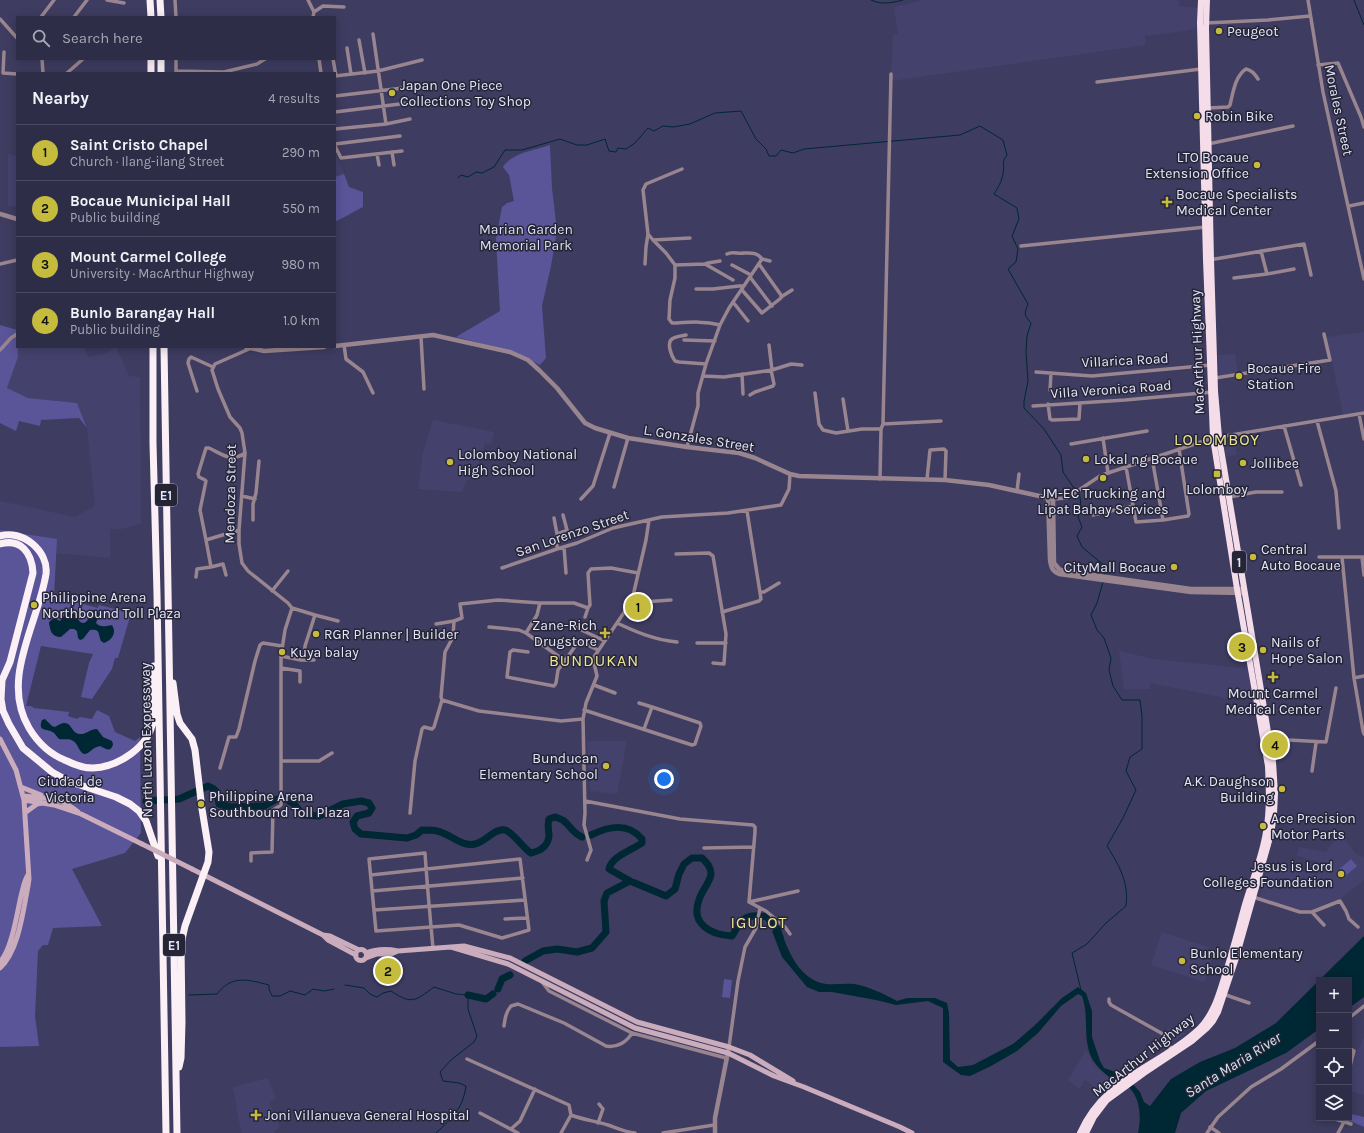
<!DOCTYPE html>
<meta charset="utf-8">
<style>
body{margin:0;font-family:Karla,sans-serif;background:#36354f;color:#f1f3f6}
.controls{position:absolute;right:12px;bottom:12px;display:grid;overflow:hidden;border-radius:0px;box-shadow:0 2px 10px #0003}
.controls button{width:36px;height:36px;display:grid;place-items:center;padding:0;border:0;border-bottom:1px solid #494960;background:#2e2d48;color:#f1f3f6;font:20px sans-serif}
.you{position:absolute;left:664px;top:779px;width:14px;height:14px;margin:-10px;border:3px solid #fff;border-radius:50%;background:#1a73e8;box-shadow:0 0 0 6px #1a73e833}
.badge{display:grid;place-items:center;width:26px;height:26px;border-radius:50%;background:#c5bc3d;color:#111;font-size:13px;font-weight:700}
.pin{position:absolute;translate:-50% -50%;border:2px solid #fff;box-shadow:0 1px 4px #0006}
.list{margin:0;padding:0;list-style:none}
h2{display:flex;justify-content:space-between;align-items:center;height:52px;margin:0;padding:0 16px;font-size:17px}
h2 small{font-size:13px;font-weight:400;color:#a7a8b4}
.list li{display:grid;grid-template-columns:26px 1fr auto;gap:12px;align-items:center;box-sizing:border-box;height:56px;padding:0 16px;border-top:1px solid #494960}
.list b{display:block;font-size:15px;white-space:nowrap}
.list p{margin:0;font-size:13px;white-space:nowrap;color:#a7a8b4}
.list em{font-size:13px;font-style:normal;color:#a7a8b4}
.icon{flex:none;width:22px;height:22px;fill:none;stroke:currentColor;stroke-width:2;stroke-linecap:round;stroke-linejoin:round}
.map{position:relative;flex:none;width:1364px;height:1133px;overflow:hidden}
.search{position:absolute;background:#2e2d48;box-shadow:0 2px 10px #0003;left:16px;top:16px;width:320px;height:44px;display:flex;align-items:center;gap:10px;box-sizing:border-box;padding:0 14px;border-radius:0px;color:#a7a8b4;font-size:15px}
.panel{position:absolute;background:#2e2d48;box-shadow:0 2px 10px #0003;left:16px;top:72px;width:320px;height:276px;border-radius:0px}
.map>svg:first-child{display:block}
</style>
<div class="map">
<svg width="1364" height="1133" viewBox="0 0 1364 1133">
<rect width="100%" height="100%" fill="#3e3c60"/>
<path fill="#44426d" d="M920,0H1179V6L1198,8L1197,28L1185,31L1145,36V45L891,81L893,35L898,34L894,7L920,1Z
M335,153L344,174L335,177Z
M8,154L17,156V206H8Z
M1364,332V411L1343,415L1327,337Z
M18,347H84L88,357L104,354L116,347L129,376L140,377L141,524L121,529H110V558L55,553L56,539L0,530V501L75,517L95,506L87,428L77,403L28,398L7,388L18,357Z
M1235,354L1238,372L1219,376L1218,355Z
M433,420L494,432L491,444L485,443L476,471H473L470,479L467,480L462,492L418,489L423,452Z
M1234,438L1237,455L1226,456L1224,440Z
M1237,638H1246L1249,658L1236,656Z
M1119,651L1154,659L1250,669L1254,698H1226L1150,683V689H1124Z
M587,741H627L617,794L590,791Z
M1341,834L1356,854L1364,858V880L1331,906L1320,909L1302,912L1259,898L1269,864L1318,875L1323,863L1297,856L1299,847L1325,852Z
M1162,932L1229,954L1228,956L1214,952L1205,982L1151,965Z
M1178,1024L1185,1034L1173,1042L1164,1032Z
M1364,1037V1095L1349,1091V1075L1357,1051Z
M1086,1050L1093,1063L1101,1071L1114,1081L1101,1092L1085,1080L1079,1089L1068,1080Z
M268,1078L276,1098L269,1102L280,1128L274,1131L275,1133H241L233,1087Z"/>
<path fill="#5a5499" d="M550,145L552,188L557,231L551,266L542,306L546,358L540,365L512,351L456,337L500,311L496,239L502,207L507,203L514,201L509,175L503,167C511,153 536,150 550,145Z
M344,174L349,187L363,192V207L335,222V177Z
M0,325L17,330L18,357L7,388L28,398L77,403L87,428L79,418L41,420L40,426L19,421L16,431L0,423Z
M0,530L57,539L54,596L98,608L99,605L131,613L118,658H115L112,669L92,699L81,697L89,663L93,654L41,646L26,706H31L34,708L69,712L68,716L77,719L80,717L92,719L97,710L109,716L115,732L135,741L140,737L141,833L125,853L72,869L102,926L53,928L48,945H43L38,951L35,1016L39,1046L0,1047Z
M1351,859L1357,866L1342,879L1336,872Z
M724,979L732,980L730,998L722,997Z
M1351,1114L1364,1117V1127L1348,1120Z"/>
<path fill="#002734" d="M69,610C77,612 78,627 86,622C89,619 91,613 93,610L97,611L99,614L96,623C100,628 106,626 112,625C117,633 112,640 104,643L101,641C98,635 101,628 90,630L83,639L80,640L78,638L77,631L74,629H70L61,637C51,637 50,630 49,622L54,618L60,621C64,618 64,613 69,610Z
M45,719L52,726L55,727C57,726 61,723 64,723C71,722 72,733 79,734C86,735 90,729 97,729L103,737L112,741L113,744C111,753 106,749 100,746C92,747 90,754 84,754C78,751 78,743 73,741C69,738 64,740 59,739C57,737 56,735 54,733C48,728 37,733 42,720Z
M780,928C788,951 799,980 826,984C835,985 845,983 854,984C868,986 884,994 897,1001L907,998H935L947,1003L949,1013L950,1060L958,1067L973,1065L1013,1044L1034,1026L1062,998L1078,987L1086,993L1092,1011V1037L1100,1061L1104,1068L1118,1073L1127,1078L1140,1092L1144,1102L1150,1106L1171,1079L1200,1062L1235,1048L1276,1023L1364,936V997L1349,1008V980H1319V1029L1286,1053L1206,1091L1181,1113L1175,1133H1138C1142,1114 1140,1091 1121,1082C1118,1080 1115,1080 1112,1079C1103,1073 1093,1063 1090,1054C1083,1035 1089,1015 1082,996L1078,994L1061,1006L1038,1033L1017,1051L991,1066L970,1076L961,1075L943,1062V1008L928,1001L896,1005L876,1000L832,992H819L807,987L782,957L772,931Z"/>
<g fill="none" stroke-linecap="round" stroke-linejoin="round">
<path stroke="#002734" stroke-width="1" d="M871,0C881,5 892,3 903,0
M1354,0L1364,25
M458,178L461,175L468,177L476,172L482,173L494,167L505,150H522L560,139L577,145H587L605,139L609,151L616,152L618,148L626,149L635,143L648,128L654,131L663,126L673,127L690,124L715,113L741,111L756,139L766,149L769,156H776L781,150L793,153L804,149L960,135L980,126L1003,140L1007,155C1001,163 1005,164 1003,173C1002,181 998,188 994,194L1017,208L1019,219L1012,236L1018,249L1016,262L1008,269L1028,304C1024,314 1024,315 1031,323L1027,336L1026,352L1028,381L1024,401V408L1044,429L1061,455L1063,472L1080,497L1081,508L1078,517L1082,527L1077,536L1082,547L1106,567L1104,575
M345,985L364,988L370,994L377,997L383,993L391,991C412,1005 415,1001 434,987L456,994L468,995V1009L477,1036L474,1042L451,1060L440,1072L443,1081L459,1083L466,1086C463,1109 452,1118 436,1133
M1081,990L1072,953L1087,944L1106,923L1126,906C1129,882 1119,865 1107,846L1123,818L1136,790L1126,771L1130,757L1142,749V716L1140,700H1122L1113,686L1109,670L1111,658L1104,638L1097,630L1091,615L1097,603L1103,582
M189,995L217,994C232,974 249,980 269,985V989L272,996H280L290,991L305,995L313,989L324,991L334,989"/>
<path stroke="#002734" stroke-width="7" d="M146,801L179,799L208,786C219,790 217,794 219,804L230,807L264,806L277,799H286L294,804L303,815L319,816L343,804L361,801L369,803L372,808L369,813L357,816L353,822L355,829L361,834L407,838L416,835L422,830C427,830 433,830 437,831C451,834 461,847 475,844C486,842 494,828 505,830C513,832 523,848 531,853C540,851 548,846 549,836C549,830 547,826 549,819L555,817C557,818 562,819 564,821C571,827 573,833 582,837
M591,835C609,826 628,822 642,839V843C632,850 612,856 609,869L630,881L666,896L675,889L679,874L684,864L692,858H702C707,863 711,867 711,874C710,883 701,891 699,900C690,924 711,935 732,936C742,918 746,913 767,917L777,929L780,937
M525,961L543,951L557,949L577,952L592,948L606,932L604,901L607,893L630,881
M498,989L502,979L510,975
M468,995L486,999L493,994"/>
<path stroke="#99858f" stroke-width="3.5" d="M107,0L124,3
M175,0L176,17
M308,0L314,12L313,17
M1308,0L1323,92L1364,279
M314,12L323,6L344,7
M41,17L54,0
M74,17L87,0
M0,19L17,38
M1206,23L1268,20L1310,16
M373,34L386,124
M359,40L365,73
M347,48L351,74
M4,52L3,73L17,74
M42,59L43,73
M176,59V72
M319,59L321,73
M333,59L336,76
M1318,65L1338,63L1361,117L1364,127
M176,71L224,72L257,64L265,59
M67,73L83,59
M335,76L378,71L422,60
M1097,82L1201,69
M335,96L403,88
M1208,108L1228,107L1230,105C1233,93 1235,76 1246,69C1252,70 1255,74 1258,79
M335,112L408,103
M335,129L386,124L410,119
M335,144L400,136
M1208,144L1293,126
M335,146L341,158L402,151
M392,152L394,165
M377,154L379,165
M682,169L646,184L643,190L648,234L653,240L666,253L675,265V278L670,300L669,319L672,323H676C691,322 705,321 720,325
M1349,206L1364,203
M653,240L690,238
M1021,246L1206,227
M727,254C732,251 738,254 744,253C751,253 757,252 762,259
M1209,260L1304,244L1311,275
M0,264L17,260
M645,264L646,247L648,234
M705,264L708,263L720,261
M675,265L705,264L733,280
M732,265L751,275
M1267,274L1294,269
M750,277L772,306
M1234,278L1267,274L1261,251
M696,289H713L739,286H744
M742,290L762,313L781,298V295L759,264
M781,297L792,290
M733,302L748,321
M686,335C682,336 676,336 672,339C666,343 672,357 675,361L679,362L706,364
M421,337L424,389
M684,340L715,341
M344,345L346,359L363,372L373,393
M249,349L215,364L212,370L218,389L230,417L240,428L242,433L245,453L239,530V544L242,563L248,571L288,603L292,608L285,630L281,656V805L273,810L272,852L251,853V861
M0,350L11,338L17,334
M772,370L791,364L802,365
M1036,372L1092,376L1211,365
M742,374L743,394
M703,376L724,377L772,370L769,345
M1215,378L1330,360L1324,334
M1050,390L1051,373
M197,391L188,363L189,359L191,357L213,367
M815,393L819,424L823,430L836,433L862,429H881
M750,395L755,392L773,386L774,384L771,370
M843,399L848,431
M1048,404L1050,419L1052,420L1079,419L1080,403
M1033,406L1125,400L1213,392
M1359,414L1364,439
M1317,421L1336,491L1339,528
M883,424L941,421
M1284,426L1301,485
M1103,438L1108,473
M1071,444L1147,431
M687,447L698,406V393L706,364L720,325L729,308L762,259L770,261
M1152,458L1163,520
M1126,467L1136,522L1163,520L1188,516L1189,514L1179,449
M880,479L881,429L883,424L891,74
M927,479L930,450L944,449L946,451L945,480
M614,487L628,438
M1017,491L1019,474
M242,496L255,499
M1229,497L1256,492H1282
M581,499L593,486L610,433
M1053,499L1067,498L1100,476L1108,473L1213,438L1364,413
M1093,515L1133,506
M554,518L557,534V549
M253,520V504L256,493L259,461
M239,530L206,540L200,510L206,481L205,480L199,477L198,474L206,448H209C222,454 231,463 245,453
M557,534L567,530L563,515
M206,540L211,567L223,564L226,575
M564,547L566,573
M676,554L709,553L713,556L726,634L724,664L713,663
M1319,557H1364
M1342,557L1354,678L1363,731L1364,734
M1362,557L1364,575
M502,568L557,549L577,543L613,528L635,523L662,517L728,513L781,505L789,489L790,474
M196,577L197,569L211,567
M272,591L288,571
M760,592H764L779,583
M631,599L643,602L671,600
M292,608L315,615L305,646L304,660
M722,612L759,601L761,599L747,511
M315,615L338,621
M585,617L588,608
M617,623C636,632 655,640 677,642
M436,624L454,621
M489,627L519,630L526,633L565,661
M575,627L605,641
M526,633L537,615L540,603
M697,643H726
M528,652L513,650L510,652L507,677L554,686L556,683L558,670L579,641L598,650
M281,656L301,660H314
M281,668L300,671V682
M1354,678L1364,676
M594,685L615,693
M442,700L479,711L561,721L583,719
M639,703L652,707L644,729
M584,710L692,745L695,744L701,726L700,723L652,707
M1268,739L1326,742L1336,688
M282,761H319L332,753
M220,768L229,737H236L239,729L255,661L260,645L263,643L282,646
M1312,771L1316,743
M585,801L680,819L753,825L755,827V832L749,902
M410,813L415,761L422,729L424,727L432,729L434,727L442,700L441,697L445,652L453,637L454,621L462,618L460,604L498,600L540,603H574L588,608L590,605L588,573L591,569L611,568L638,573
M704,848L754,847
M587,860L591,850L584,825L585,813L583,719L586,703L597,676L594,663V657L623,614L633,596L646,540L649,520
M371,875L520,859L529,930L502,938L459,925L376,931L369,859L425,853C427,884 430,916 433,948
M372,891L523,878
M1253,897L1300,912H1312L1324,925
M749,902L766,911L785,927L790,934
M749,902L798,891
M374,910L525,900
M1312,912L1340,901L1346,911L1349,919L1358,927
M505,919L527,918
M1236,951L1271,957
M542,982L549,991L632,1033L726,1058
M1223,994L1249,1003
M1109,999V1002L1111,1005L1163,1034L1172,1050
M1349,1018L1364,1006
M504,1026C505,1018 506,1012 511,1006L518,1004L564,1023L606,1046C617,1048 627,1042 632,1033
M729,1047L738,981L745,947L756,928L760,908
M1349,1048L1354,1051L1349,1070
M467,1059L569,1105L571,1115L561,1133
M480,1113L518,1133
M571,1115C584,1120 596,1121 608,1125C617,1128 625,1132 635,1133
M1332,1118L1351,1124
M598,1123L603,1109L599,1104
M1210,1127L1219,1133
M511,1129L520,1121L535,1089
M663,1133L714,1125
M1207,1133L1218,1117L1251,1087L1281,1069L1319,1041
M1338,1133L1344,1122"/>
<path stroke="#99858f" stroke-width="4.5" d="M0,214L17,219
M335,346L433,335L510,352L528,360L539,370L557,388L585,423L595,428L628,438L687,447L739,453L755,458L790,474L799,476L945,480L989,485L1053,499L1054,563L1059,569L1064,571L1191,589H1244
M246,347L264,351L324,347
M1048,498L1050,560C1051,567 1052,571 1059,574L1191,592L1244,593
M715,1133V1118L729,1047"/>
<path stroke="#caacbc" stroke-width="5" d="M0,739L16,770L24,800L29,879L28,886C23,911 19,950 0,968
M21,787L41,795
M23,796C46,798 60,797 78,812
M24,800L54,805L81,814L142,844
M26,812L37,804L42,803
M192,869L323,935L328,940L356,955
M323,935L330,936L359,950
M451,947L508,964L635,1028L728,1053L774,1076L804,1087L900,1127L912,1133
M355.5 955a5.5 5.5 0 1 1 11 0a5.5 5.5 0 1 1-11 0Z
M366,953C376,949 388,949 398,951L464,946L510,958L637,1022L729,1047L750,1055L793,1081
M366,958L377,954H391L398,951
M0,962C12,949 17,913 21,896C23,889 24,881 28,875"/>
<path stroke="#f5dce9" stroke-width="6" d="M1080,1133C1104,1077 1159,1067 1199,1029C1214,1014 1219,994 1225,975C1232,953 1238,930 1244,908C1251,883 1262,858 1266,832C1270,810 1269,788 1268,766L1237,589L1213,438L1206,260L1200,23L1201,0
M1086,1133L1094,1117L1107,1100L1144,1073L1192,1041L1207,1028L1213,1021L1218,1012L1236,958L1271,834L1274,814L1275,793L1273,762L1219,437L1215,391L1211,260L1206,28L1207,0"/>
<path stroke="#faf0f5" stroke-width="7" d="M150,0L151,17
M160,0L161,17
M151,59V73
M161,59V73
M153,347V443L157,594L166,1133
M164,347L177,1133
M0,536C22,529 49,551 46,574C38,624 0,679 29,728C38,743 51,755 67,761C75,765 84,768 93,768C118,767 149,747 153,721C154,715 153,708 153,702C153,690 153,678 154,666
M0,544C21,538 32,553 33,573L10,662L2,680L1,699L3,711L9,724L23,748L52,772L68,781L116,797L130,804L139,811L146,821L158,856
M173,683L177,714L180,723L192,739L195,750L202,809L209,852L208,862L185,926L181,944L182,1022L181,1058L179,1067"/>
<path stroke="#caacbc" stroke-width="5" d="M142,844L192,869"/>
</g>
<g fill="#c5bc3d" stroke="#262536" stroke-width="1.5">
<circle cx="1219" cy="31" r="4"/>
<circle cx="392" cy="93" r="4"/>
<circle cx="1197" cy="116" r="4"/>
<circle cx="1257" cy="165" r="4"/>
<path d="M1165 196h4v4h4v4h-4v4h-4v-4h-4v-4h4z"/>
<circle cx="1239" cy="376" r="4"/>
<circle cx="1086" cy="459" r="4"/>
<circle cx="450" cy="462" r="4"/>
<circle cx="1243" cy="463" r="4"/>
<rect x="1213" y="470" width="8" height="8" rx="2"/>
<circle cx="1103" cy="478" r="4"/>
<circle cx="1253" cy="557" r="4"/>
<circle cx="1174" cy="567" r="4"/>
<circle cx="34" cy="605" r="4"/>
<path d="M603 627h4v4h4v4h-4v4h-4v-4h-4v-4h4z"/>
<circle cx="316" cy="634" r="4"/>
<circle cx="1263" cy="650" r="4"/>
<circle cx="282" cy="652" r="4"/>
<path d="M1271 671h4v4h4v4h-4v4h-4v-4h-4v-4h4z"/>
<circle cx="606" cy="766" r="4"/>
<circle cx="1282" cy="789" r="4"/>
<circle cx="201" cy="804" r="4"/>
<circle cx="1263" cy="826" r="4"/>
<circle cx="1341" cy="874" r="4"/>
<circle cx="1182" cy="961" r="4"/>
<path d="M254 1109h4v4h4v4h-4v4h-4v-4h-4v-4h4z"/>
</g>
<g text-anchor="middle" stroke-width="3" stroke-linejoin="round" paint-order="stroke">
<g fill="#262536" stroke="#ababc0" stroke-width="1">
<rect x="155" y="484" width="22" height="22" rx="3"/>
<rect x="1232" y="551" width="14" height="22" rx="3"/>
<rect x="163" y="934" width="22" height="22" rx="3"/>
</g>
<g font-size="13" font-weight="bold" fill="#e4e5fb">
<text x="166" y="500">E1</text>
<text x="1239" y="567">1</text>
<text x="174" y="950">E1</text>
</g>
<g font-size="14" fill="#e4e5fb" stroke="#262536" text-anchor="start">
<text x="1227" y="36">Peugeot</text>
<text x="400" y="90">Japan One Piece<tspan x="400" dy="16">Collections Toy Shop</tspan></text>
<text x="1205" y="121">Robin Bike</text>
<text x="1249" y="162" text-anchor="end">LTO Bocaue<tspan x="1249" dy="16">Extension Office</tspan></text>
<text x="1176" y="199">Bocaue Specialists<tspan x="1176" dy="16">Medical Center</tspan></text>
<text x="1247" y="373">Bocaue Fire<tspan x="1247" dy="16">Station</tspan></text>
<text x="458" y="459">Lolomboy National<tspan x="458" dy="16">High School</tspan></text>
<text x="1094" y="464">Lokal ng Bocaue</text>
<text x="1251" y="468">Jollibee</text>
<text x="1217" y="494" text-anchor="middle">Lolomboy</text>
<text x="1103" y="498" text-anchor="middle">JM-EC Trucking and<tspan x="1103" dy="16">Lipat Bahay Services</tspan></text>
<text x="1261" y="554">Central<tspan x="1261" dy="16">Auto Bocaue</tspan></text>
<text x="1166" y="572" text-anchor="end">CityMall Bocaue</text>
<text x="42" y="602">Philippine Arena<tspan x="42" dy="16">Northbound Toll Plaza</tspan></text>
<text x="597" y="630" text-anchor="end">Zane-Rich<tspan x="597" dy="16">Drugstore</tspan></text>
<text x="324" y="639">RGR Planner | Builder</text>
<text x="1271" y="647">Nails of<tspan x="1271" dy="16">Hope Salon</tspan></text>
<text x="290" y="657">Kuya balay</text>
<text x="1273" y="698" text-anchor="middle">Mount Carmel<tspan x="1273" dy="16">Medical Center</tspan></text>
<text x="598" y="763" text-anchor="end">Bunducan<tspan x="598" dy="16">Elementary School</tspan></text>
<text x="1274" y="786" text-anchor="end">A.K. Daughson<tspan x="1274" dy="16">Building</tspan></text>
<text x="209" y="801">Philippine Arena<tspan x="209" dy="16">Southbound Toll Plaza</tspan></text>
<text x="1271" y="823">Ace Precision<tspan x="1271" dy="16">Motor Parts</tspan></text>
<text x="1333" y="871" text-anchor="end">Jesus is Lord<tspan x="1333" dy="16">Colleges Foundation</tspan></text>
<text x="1190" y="958">Bunlo Elementary<tspan x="1190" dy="16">School</tspan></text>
<text x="265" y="1120">Joni Villanueva General Hospital</text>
</g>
<g font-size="14" fill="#e4e5fb" stroke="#262536">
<text transform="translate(1339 110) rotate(78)" y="5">Morales Street</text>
<text transform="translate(1197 352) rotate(-92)" y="5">MacArthur Highway</text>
<text transform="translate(1125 360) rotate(-3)" y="5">Villarica Road</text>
<text transform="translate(1111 389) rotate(-4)" y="5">Villa Veronica Road</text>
<text transform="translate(699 438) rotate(9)" y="5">L. Gonzales Street</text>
<text transform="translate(230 494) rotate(-89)" y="5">Mendoza Street</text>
<text transform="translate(572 533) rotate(-19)" y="5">San Lorenzo Street</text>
<text transform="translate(146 740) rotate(-91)" y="5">North Luzon Expressway</text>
<text transform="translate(1143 1055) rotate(-38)" y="5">MacArthur Highway</text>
</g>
<g font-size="14" fill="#ddddf3" stroke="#262536">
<text x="526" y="234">Marian Garden<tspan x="526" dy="16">Memorial Park</tspan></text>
<text x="70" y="786">Ciudad de<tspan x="70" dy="16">Victoria</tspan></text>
</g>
<g font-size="15" font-style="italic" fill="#cee7f2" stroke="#262536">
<text transform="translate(1233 1065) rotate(-32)" y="5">Santa Maria River</text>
</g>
<g font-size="16" letter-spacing="1" fill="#ebe798" stroke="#262536">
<text x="1217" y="445">LOLOMBOY</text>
<text x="594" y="666">BUNDUKAN</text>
<text x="759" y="928">IGULOT</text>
</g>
</g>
</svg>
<div class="controls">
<button>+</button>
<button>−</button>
<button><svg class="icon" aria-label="locate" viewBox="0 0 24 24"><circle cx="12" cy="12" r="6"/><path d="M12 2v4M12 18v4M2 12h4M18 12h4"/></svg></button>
<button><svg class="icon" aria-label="layers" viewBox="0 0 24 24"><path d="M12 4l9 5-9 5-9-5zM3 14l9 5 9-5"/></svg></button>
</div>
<div class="you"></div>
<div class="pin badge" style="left:638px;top:607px">1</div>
<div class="pin badge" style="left:388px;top:971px">2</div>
<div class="pin badge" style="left:1242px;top:647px">3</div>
<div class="pin badge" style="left:1275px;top:745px">4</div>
<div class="search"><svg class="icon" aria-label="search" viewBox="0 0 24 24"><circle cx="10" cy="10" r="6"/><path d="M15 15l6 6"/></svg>Search here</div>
<section class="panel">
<h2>Nearby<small>4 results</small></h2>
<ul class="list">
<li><span class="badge">1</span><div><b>Saint Cristo Chapel</b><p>Church · Ilang-ilang Street</p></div><em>290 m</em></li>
<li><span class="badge">2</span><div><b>Bocaue Municipal Hall</b><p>Public building</p></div><em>550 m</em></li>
<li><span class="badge">3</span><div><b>Mount Carmel College</b><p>University · MacArthur Highway</p></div><em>980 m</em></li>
<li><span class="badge">4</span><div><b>Bunlo Barangay Hall</b><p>Public building</p></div><em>1.0 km</em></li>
</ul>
</section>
</div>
